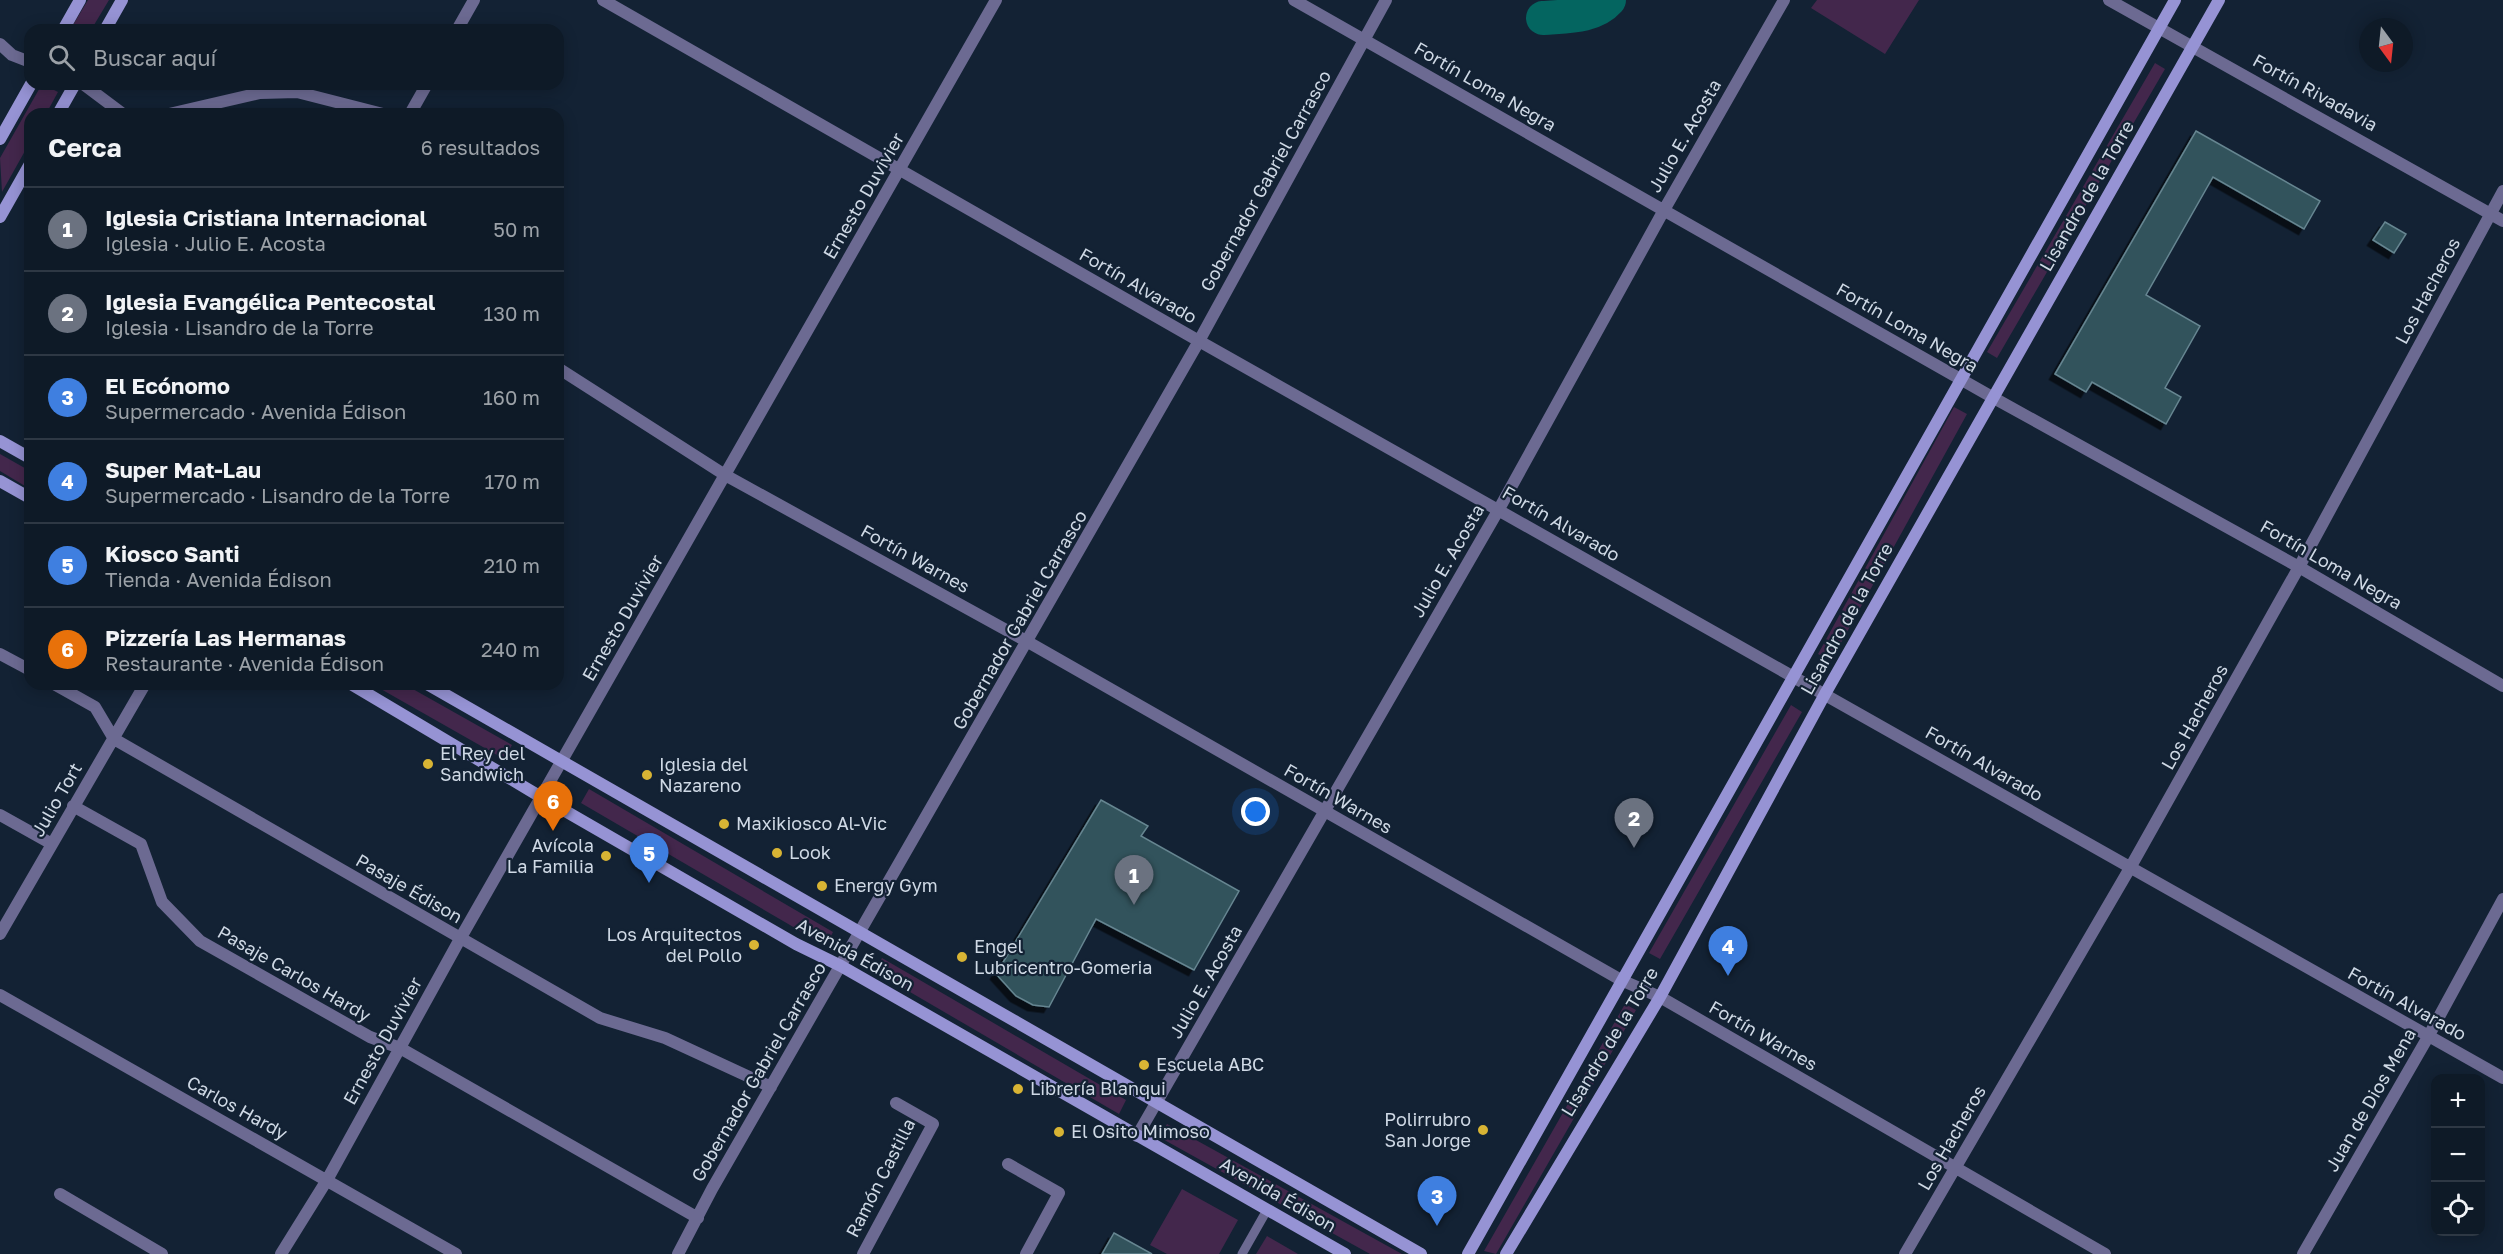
<!DOCTYPE html>
<html lang="es">
<meta charset="utf-8">
<style>
body{margin:0;font-family:"Golos Text",sans-serif;background:#17232f;color:#f1f3f6}
.controls{position:absolute;right:18px;bottom:18px;display:grid;overflow:hidden;border-radius:12px;box-shadow:0 3px 15px #0003}
.controls button{width:54px;height:54px;display:grid;place-items:center;padding:0;border:0;border-bottom:2px solid #2e3844;background:#0e1a27;color:#f1f3f6;font:30px sans-serif}
.compass{position:absolute;left:2359px;top:18px;width:54px;height:54px;border-radius:50%;background:#0e1a27;box-shadow:0 3px 15px #0003;rotate:165deg}
.you{position:absolute;left:1256px;top:812px;width:21px;height:21px;margin:-15px;border:4px solid #fff;border-radius:50%;background:#1a73e8;box-shadow:0 0 0 9px #1a73e833}
.badge{display:grid;place-items:center;width:39px;height:39px;border-radius:50%;background:#ea580c;color:#fff;font-size:20px;font-weight:700}
.pin{position:absolute;translate:-50% -50px;filter:drop-shadow(0 2px 3px #0008)}
.pin::after{content:'';position:absolute;top:32px;width:21px;height:18px;background:inherit;clip-path:polygon(0 0,100% 0,50% 100%)}
.list{margin:0;padding:0;list-style:none}
h2{display:flex;justify-content:space-between;align-items:center;height:78px;margin:0;padding:0 24px;font-size:26px}
h2 small{font-size:20px;font-weight:400;color:#9ba1a7}
.list li{display:grid;grid-template-columns:39px 1fr auto;gap:18px;align-items:center;box-sizing:border-box;height:84px;padding:0 24px;border-top:2px solid #2e3844}
.list b{display:block;font-size:22px;white-space:nowrap}
.list p{margin:0;font-size:20px;white-space:nowrap;color:#9ba1a7}
.list em{font-size:20px;font-style:normal;color:#9ba1a7}
.icon{flex:none;width:33px;height:33px;fill:none;stroke:currentColor;stroke-width:2;stroke-linecap:round;stroke-linejoin:round}
.map{position:relative;flex:none;width:2503px;height:1254px;overflow:hidden}
.search{position:absolute;background:#0e1a27;box-shadow:0 3px 15px #0003;left:24px;top:24px;width:540px;height:66px;display:flex;align-items:center;gap:15px;box-sizing:border-box;padding:0 21px;border-radius:18px;color:#9ba1a7;font-size:22px}
.panel{position:absolute;background:#0e1a27;box-shadow:0 3px 15px #0003;left:24px;top:108px;width:540px;height:582px;border-radius:18px}
.map>svg:first-child{display:block}
</style>
<div class="map">
<svg width="2503" height="1254" viewBox="0 0 2503 1254">
<defs>
<filter id="shadow"><feDropShadow dx="-5.5" dy="5.5" stdDeviation="0" flood-color="#0009"/></filter>
</defs>
<rect width="100%" height="100%" fill="#132234"/>
<path fill="#43274c" d="M88,0H109L91,30H70Z
M1817,0H1919L1885,54L1811,8Z
M2155,63L2165,69L1997,358L1987,352Z
M42,84L58,92L46,114H30V142L2,192L0,158Z
M1954,407L1967,414L1831,661L1818,654Z
M0,454L30,471V489L0,471Z
M372,684H404L512,745L504,759Z
M1791,705L1802,712L1660,959L1649,953Z
M589,789L833,932L826,946L581,803Z
M882,958L1126,1100L1119,1114L874,971Z
M1625,1004L1636,1010L1496,1254L1484,1251Z
M1167,1124L1402,1254H1370L1159,1137Z
M1182,1189L1238,1220L1219,1254H1167L1150,1245Z
M1267,1236L1298,1254H1256Z"/>
<g fill="none" stroke-linecap="round" stroke-linejoin="round">
<path stroke="#046560" stroke-width="34" d="M1543,18C1565,16 1593,18 1609,0"/>
</g>
<path fill="#33525c" stroke="#668691" stroke-width="1.5" filter="url(#shadow)" d="M2196,131L2320,201L2304,229L2213,177L2146,295L2200,326L2165,388L2181,397L2166,424L2092,382L2086,392L2055,374Z
M2385,222L2406,234L2394,253L2373,240Z
M1101,800L1148,826L1141,836L1239,891L1194,970L1096,919L1049,1007L1033,1005L1016,996L996,974Z
M1114,1233L1152,1254H1102Z"/>
<g fill="none" stroke-linecap="round" stroke-linejoin="round">
<path stroke="#6c6a92" stroke-width="9" d="M1242,1254L1267,1210"/>
<path stroke="#6c6a92" stroke-width="12" d="M603,0L1199,341L2503,1078
M1294,0L1992,397L2299,567L2503,686
M457,30L474,0
M0,44L12,55L30,62
M83,84L123,114
M169,114L260,93L297,92L383,114
M410,114L427,84
M558,368L725,475L1028,642L1621,980L1660,997L2105,1254
M0,654L30,670
M54,684L95,707L114,739L600,1018L665,1038L771,1087
M73,806L141,844L162,902L200,941L370,1037L400,1048L698,1218
M0,815L52,844
M0,934L145,684
M0,995L456,1254
M1137,1136L1499,509L1664,210L1784,0
M1008,1164L1059,1193L1026,1254
M60,1194L162,1254
M281,1254L327,1180L460,939L996,0
M678,1254L712,1189L1199,341L1386,0
M863,1254L933,1124L896,1103
M1905,1254L2130,868L2299,567L2503,191
M2303,1254L2428,1037L2503,899"/>
<path stroke="#6c6a92" stroke-width="12" d="M2109,0L2503,221"/>
<path stroke="#9693d4" stroke-width="12" d="M63,30L80,0
M105,30L122,0
M58,114L75,84
M0,139L31,84
M0,217L30,164
M0,441L30,458
M0,481L30,498
M351,684L541,797L796,944L841,966L1345,1254
M427,684L1421,1254
M1468,1254L2175,0
M1506,1254L1660,997L1825,694L2219,0"/>
</g>
<g fill="#d8b434" stroke="#132234" stroke-width="2">
<circle cx="428" cy="764" r="6"/>
<circle cx="647" cy="775" r="6"/>
<circle cx="724" cy="824" r="6"/>
<circle cx="777" cy="853" r="6"/>
<circle cx="606" cy="856" r="6"/>
<circle cx="822" cy="886" r="6"/>
<circle cx="754" cy="945" r="6"/>
<circle cx="962" cy="957" r="6"/>
<circle cx="1144" cy="1065" r="6"/>
<circle cx="1018" cy="1089" r="6"/>
<circle cx="1483" cy="1130" r="6"/>
<circle cx="1059" cy="1132" r="6"/>
</g>
<g text-anchor="middle" stroke-width="4.5" stroke-linejoin="round" paint-order="stroke">
<g font-size="18" fill="#cfd9e5" stroke="#132234">
<text transform="translate(1485 87) rotate(30)" y="6">Fortín Loma Negra</text>
<text transform="translate(2315 93) rotate(29)" y="6">Fortín Rivadavia</text>
<text transform="translate(1685 136) rotate(-60)" y="6">Julio E. Acosta</text>
<text transform="translate(1266 181) rotate(-61)" y="6">Gobernador Gabriel Carrasco</text>
<text transform="translate(864 196) rotate(-60)" y="6">Ernesto Duvivier</text>
<text transform="translate(2087 196) rotate(-60)" y="6">Lisandro de la Torre</text>
<text transform="translate(1138 286) rotate(30)" y="6">Fortín Alvarado</text>
<text transform="translate(2428 291) rotate(-62)" y="6">Los Hacheros</text>
<text transform="translate(1907 328) rotate(30)" y="6">Fortín Loma Negra</text>
<text transform="translate(1561 524) rotate(30)" y="6">Fortín Alvarado</text>
<text transform="translate(915 559) rotate(29)" y="6">Fortín Warnes</text>
<text transform="translate(1448 561) rotate(-60)" y="6">Julio E. Acosta</text>
<text transform="translate(2331 565) rotate(30)" y="6">Fortín Loma Negra</text>
<text transform="translate(623 618) rotate(-60)" y="6">Ernesto Duvivier</text>
<text transform="translate(1847 619) rotate(-61)" y="6">Lisandro de la Torre</text>
<text transform="translate(1020 620) rotate(-60)" y="6">Gobernador Gabriel Carrasco</text>
<text transform="translate(2195 717) rotate(-61)" y="6">Los Hacheros</text>
<text transform="translate(1984 764) rotate(30)" y="6">Fortín Alvarado</text>
<text transform="translate(1338 799) rotate(30)" y="6">Fortín Warnes</text>
<text transform="translate(57 800) rotate(-60)" y="6">Julio Tort</text>
<text transform="translate(409 889) rotate(30)" y="6">Pasaje Édison</text>
<text transform="translate(855 955) rotate(29)" y="6">Avenida Édison</text>
<text transform="translate(294 974) rotate(30)" y="6">Pasaje Carlos Hardy</text>
<text transform="translate(1206 982) rotate(-60)" y="6">Julio E. Acosta</text>
<text transform="translate(2407 1004) rotate(29)" y="6">Fortín Alvarado</text>
<text transform="translate(1763 1036) rotate(30)" y="6">Fortín Warnes</text>
<text transform="translate(383 1041) rotate(-61)" y="6">Ernesto Duvivier</text>
<text transform="translate(1610 1042) rotate(-59)" y="6">Lisandro de la Torre</text>
<text transform="translate(759 1072) rotate(-60)" y="6">Gobernador Gabriel Carrasco</text>
<text transform="translate(2371 1100) rotate(-60)" y="6">Juan de Dios Mena</text>
<text transform="translate(237 1108) rotate(29)" y="6">Carlos Hardy</text>
<text transform="translate(1952 1138) rotate(-60)" y="6">Los Hacheros</text>
<text transform="translate(881 1178) rotate(-63)" y="6">Ramón Castilla</text>
<text transform="translate(1278 1195) rotate(30)" y="6">Avenida Édison</text>
</g>
<g font-size="18" fill="#cfd9e5" stroke="#132234" text-anchor="start">
<text x="440" y="760">El Rey del<tspan x="440" dy="21">Sandwich</tspan></text>
<text x="659" y="771">Iglesia del<tspan x="659" dy="21">Nazareno</tspan></text>
<text x="736" y="830">Maxikiosco Al-Vic</text>
<text x="594" y="852" text-anchor="end">Avícola<tspan x="594" dy="21">La Familia</tspan></text>
<text x="789" y="859">Look</text>
<text x="834" y="892">Energy Gym</text>
<text x="742" y="941" text-anchor="end">Los Arquitectos<tspan x="742" dy="21">del Pollo</tspan></text>
<text x="974" y="953">Engel<tspan x="974" dy="21">Lubricentro-Gomeria</tspan></text>
<text x="1156" y="1071">Escuela ABC</text>
<text x="1030" y="1095">Librería Blanqui</text>
<text x="1471" y="1126" text-anchor="end">Polirrubro<tspan x="1471" dy="21">San Jorge</tspan></text>
<text x="1071" y="1138">El Osito Mimoso</text>
</g>
</g>
</svg>
<div class="controls">
<button>+</button>
<button>−</button>
<button><svg class="icon" aria-label="locate" viewBox="0 0 24 24"><circle cx="12" cy="12" r="6"/><path d="M12 2v4M12 18v4M2 12h4M18 12h4"/></svg></button>
</div>
<svg class="compass" viewBox="-18 -18 36 36"><path d="M0-13l5 13h-10z" fill="#e53935"/><path d="M0 13l5-13h-10z" fill="#9ba1a7"/></svg>
<div class="you"></div>
<div class="pin badge" style="left:1134px;top:905px;background:#6b7280">1</div>
<div class="pin badge" style="left:1634px;top:848px;background:#6b7280">2</div>
<div class="pin badge" style="left:1437px;top:1226px;background:#3f7fe0">3</div>
<div class="pin badge" style="left:1728px;top:976px;background:#3f7fe0">4</div>
<div class="pin badge" style="left:649px;top:883px;background:#3f7fe0">5</div>
<div class="pin badge" style="left:553px;top:831px;background:#e8710a">6</div>
<div class="search"><svg class="icon" aria-label="search" viewBox="0 0 24 24"><circle cx="10" cy="10" r="6"/><path d="M15 15l6 6"/></svg>Buscar aquí</div>
<section class="panel">
<h2>Cerca<small>6 resultados</small></h2>
<ul class="list">
<li><span class="badge" style="background:#6b7280">1</span><div><b>Iglesia Cristiana Internacional</b><p>Iglesia · Julio E. Acosta</p></div><em>50 m</em></li>
<li><span class="badge" style="background:#6b7280">2</span><div><b>Iglesia Evangélica Pentecostal</b><p>Iglesia · Lisandro de la Torre</p></div><em>130 m</em></li>
<li><span class="badge" style="background:#3f7fe0">3</span><div><b>El Ecónomo</b><p>Supermercado · Avenida Édison</p></div><em>160 m</em></li>
<li><span class="badge" style="background:#3f7fe0">4</span><div><b>Super Mat-Lau</b><p>Supermercado · Lisandro de la Torre</p></div><em>170 m</em></li>
<li><span class="badge" style="background:#3f7fe0">5</span><div><b>Kiosco Santi</b><p>Tienda · Avenida Édison</p></div><em>210 m</em></li>
<li><span class="badge" style="background:#e8710a">6</span><div><b>Pizzería Las Hermanas</b><p>Restaurante · Avenida Édison</p></div><em>240 m</em></li>
</ul>
</section>
</div>
